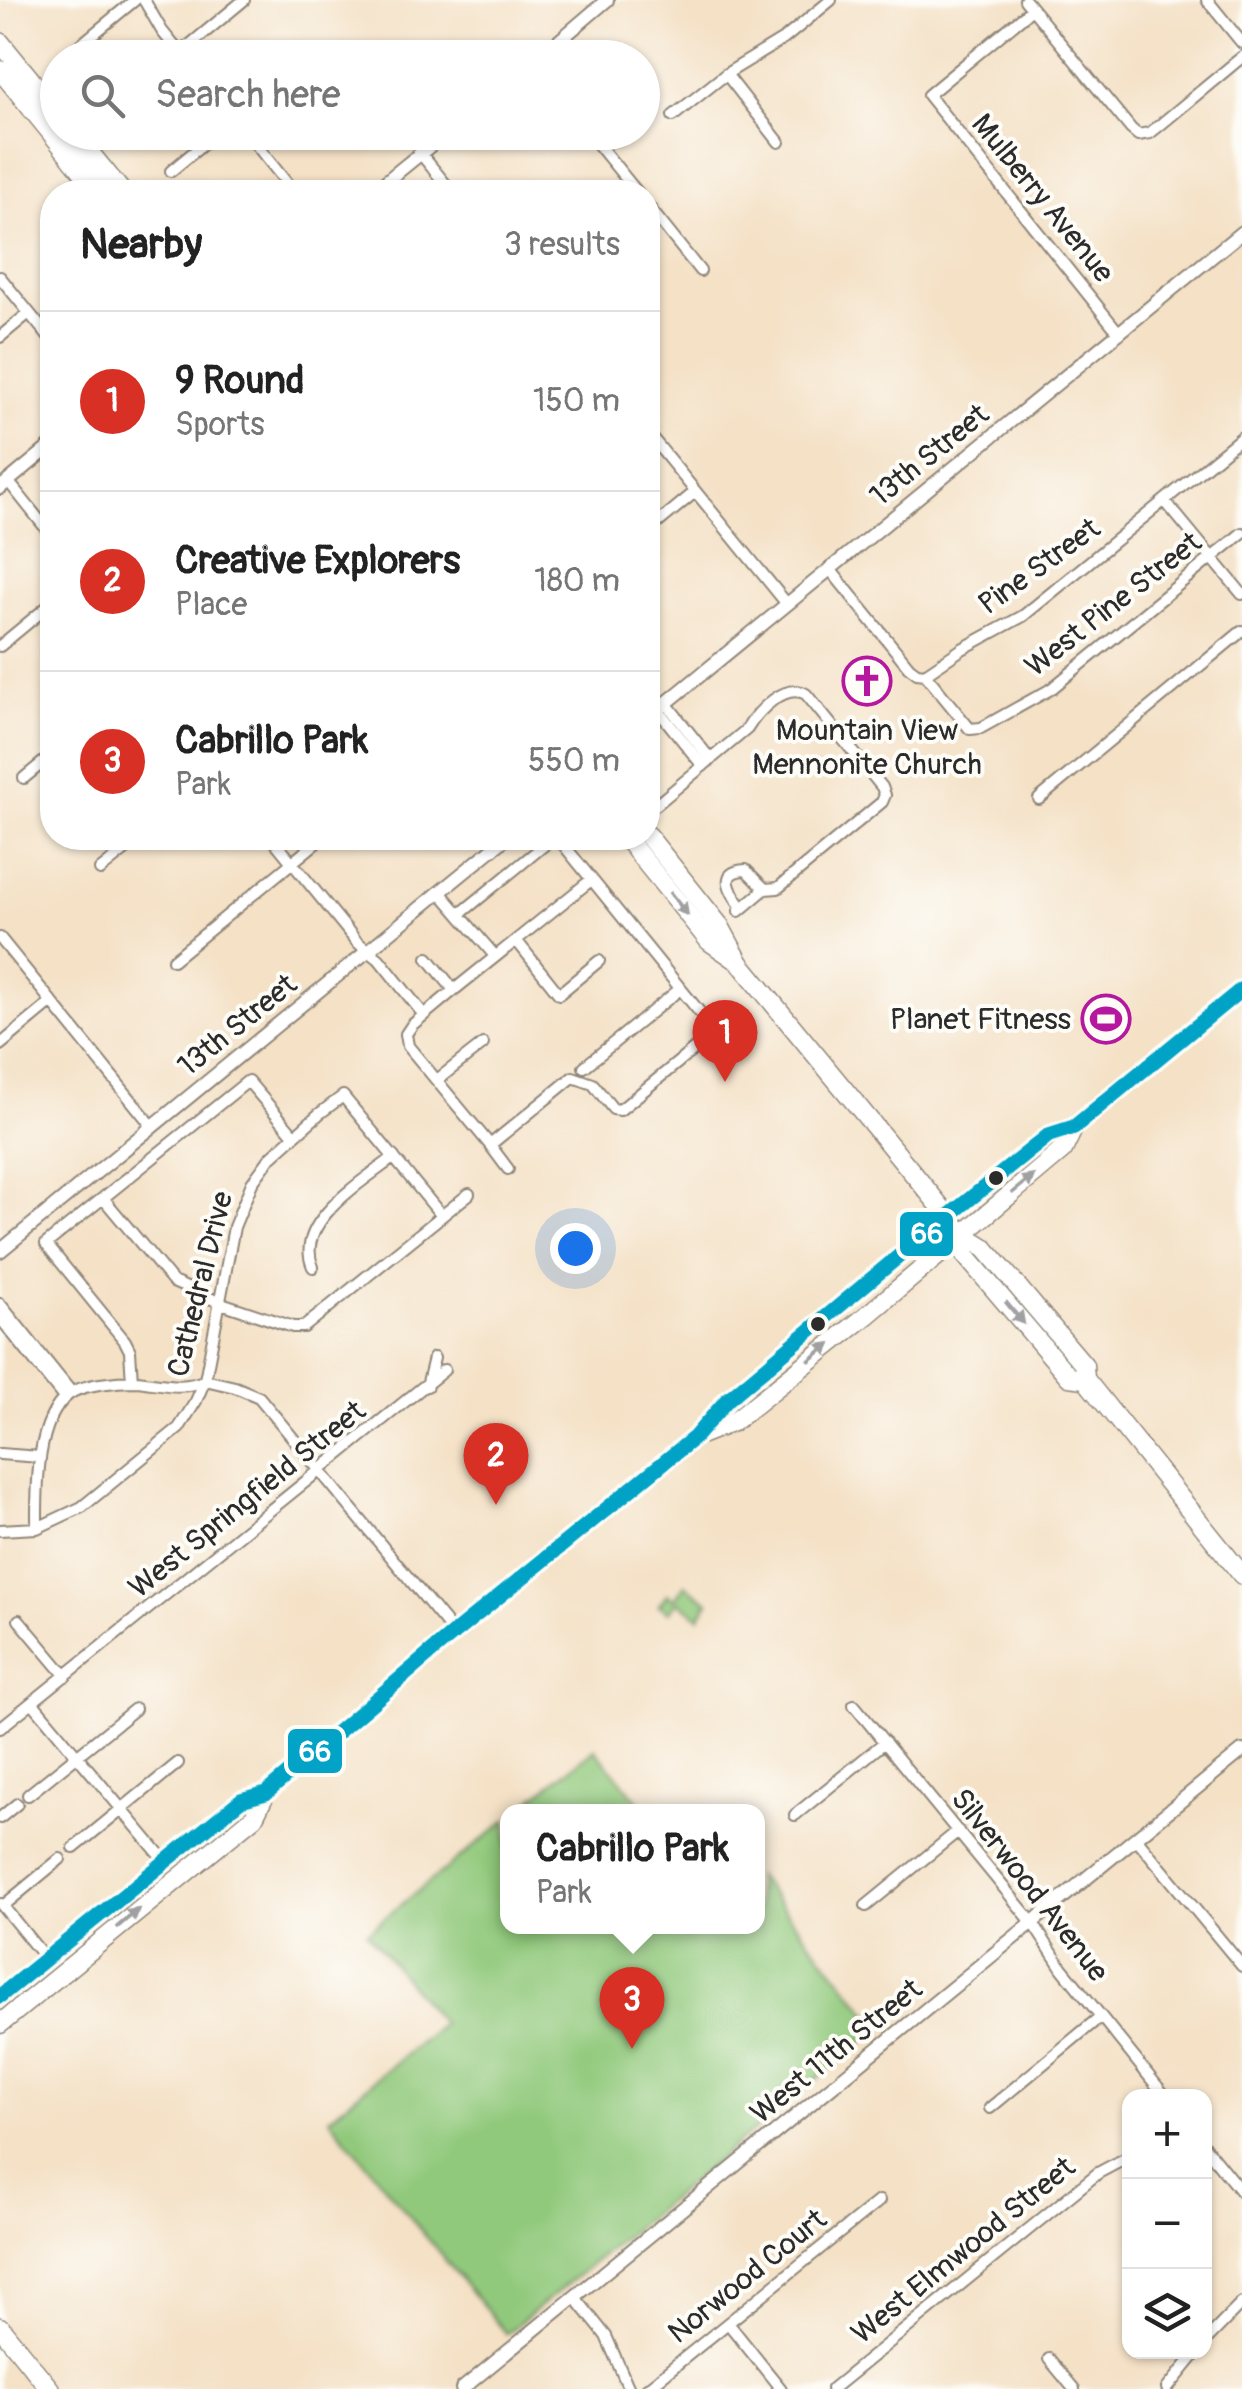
<!DOCTYPE html>
<meta charset="utf-8">
<style>
body{margin:0;font-family:Pangolin,sans-serif;background:#f6f6f6;color:#222}
.controls{position:absolute;right:30px;bottom:30px;display:grid;overflow:hidden;border-radius:20px;box-shadow:0 2px 8px #0004}
.controls button{width:90px;height:90px;display:grid;place-items:center;padding:0;border:0;border-bottom:2px solid #e0e0e0;background:#fff;color:#222;font:50px sans-serif}
.you{position:absolute;left:575px;top:1248px;width:35px;height:35px;margin:-25px;border:8px solid #fff;border-radius:50%;background:#1a73e8;box-shadow:0 0 0 15px #1a73e833}
.badge{display:grid;place-items:center;width:65px;height:65px;border-radius:50%;background:#d93025;color:#fff;font-size:32px;font-weight:700}
.pin{position:absolute;translate:-50% -82px;filter:drop-shadow(0 2px 5px #0008)}
.pin::after{content:'';position:absolute;top:52px;width:35px;height:30px;background:inherit;clip-path:polygon(0 0,100% 0,50% 100%)}
.popup{position:absolute;left:500px;top:1804px;width:265px;height:130px;box-sizing:border-box;display:grid;place-content:center;border-radius:20px;background:#fff;filter:drop-shadow(0 2px 8px #0005);font-size:32px;white-space:nowrap;color:#767676}
.popup b{font-size:38px;color:#222}
.popup::after{content:'';position:absolute;left:50%;top:100%;margin-left:-20px;border:20px solid transparent;border-top-color:#fff}
.list{margin:0;padding:0;list-style:none}
h2{display:flex;justify-content:space-between;align-items:center;height:130px;margin:0;padding:0 40px;font-size:42px}
h2 small{font-size:32px;font-weight:400;color:#767676}
.list li{display:grid;grid-template-columns:65px 1fr auto;gap:30px;align-items:center;box-sizing:border-box;height:180px;padding:0 40px;border-top:2px solid #e0e0e0}
.list b{display:block;font-size:38px;white-space:nowrap}
.list p{margin:0;font-size:32px;white-space:nowrap;color:#767676}
.list em{font-size:32px;font-style:normal;color:#767676}
.icon{flex:none;width:55px;height:55px;fill:none;stroke:currentColor;stroke-width:2;stroke-linecap:round;stroke-linejoin:round}
.map{position:relative;flex:none;width:1242px;height:2389px;overflow:hidden}
.search{position:absolute;background:#fff;box-shadow:0 2px 8px #0004;left:40px;top:40px;width:620px;height:110px;display:flex;align-items:center;gap:25px;box-sizing:border-box;padding:0 35px;border-radius:55px;color:#767676;font-size:38px}
.panel{position:absolute;background:#fff;box-shadow:0 2px 8px #0004;left:40px;top:180px;width:620px;height:670px;border-radius:40px}
.map>svg:first-child{display:block}
</style>
<div class="map">
<svg width="1242" height="2389" viewBox="0 0 1242 2389">
<rect width="100%" height="100%" fill="#fdfcf7"/>
<filter id="ink" filterUnits="userSpaceOnUse"><feTurbulence type="fractalNoise" baseFrequency=".01" numOctaves="2"/><feDisplacementMap in="SourceGraphic" scale="20" xChannelSelector="R" yChannelSelector="G"/><feConvolveMatrix kernelMatrix="1 2 1 2 8 2 1 2 1" color-interpolation-filters="sRGB"/></filter>
<filter id="wash" filterUnits="userSpaceOnUse"><feTurbulence type="fractalNoise" baseFrequency=".0048" numOctaves="4" result="noise"/><feDisplacementMap in="SourceGraphic" scale="40" xChannelSelector="R" yChannelSelector="G"/><feGaussianBlur stdDeviation="2.25" result="paint"/><feColorMatrix in="noise" values="0 0 0 0 0 0 0 0 0 0 0 0 0 0 0 0 0 1.4 0 .05"/><feComposite in="paint" operator="in"/></filter>
<g filter="url(#wash)">
<rect width="100%" height="100%" fill="#f4e1c6"/>
<path fill="#91c97c" stroke="#5e7a54" stroke-width="2.5" d="M685,1585L709,1602L699,1617L678,1601L669,1612L659,1605L667,1594L674,1599Z
M595,1749L646,1811H517Z
M507,1820V1926H757V1876L880,2027L506,2334L329,2118L442,2024L367,1932Z"/>
</g>
<g filter="url(#ink)">
<g fill="none" stroke-linecap="round" stroke-linejoin="round">
<g stroke="#908678" stroke-width="14">
<path id="minor" d="M144,0L162,31L183,57
M1025,0L1131,129L1138,135L1150,133L1160,125L1242,57
M1207,0L1242,43
M1032,9L928,95L1119,333
M73,51L135,0
M180,53L244,0
M726,74L779,142
M673,116L726,74L785,38L831,0
M246,132L294,192
M588,132L637,192
M421,154L452,192
M171,171L218,132
M648,206L700,271
M0,277L52,341
M0,337L29,313
M648,433L787,604
M8,481L52,536
M1165,501L1242,594
M648,531L695,492
M829,568L909,667L917,673L925,674L962,649L1023,616L1242,437
M0,646L52,603
M925,674L970,729L981,728L1051,689L1242,533
M666,703L711,760
M658,710L703,766
M24,778L52,755
M1039,799L1242,631
M656,805L747,729C758,711 785,682 806,694L882,787L885,795L882,802L778,888L765,889L739,911
M272,838L357,942L379,959L424,1015
M558,838L706,1020L710,1031L704,1041L620,1110L613,1109L593,1084L573,1077L490,1145L408,1046L406,1034L412,1025L454,990L591,880
M100,870L140,838
M440,892L495,956
M742,907C732,894 716,871 746,870L765,889
M460,914L553,838
M0,938L153,1127
M516,940L559,994L599,961
M428,958L454,990
M173,960L322,838
M0,1045L52,1002
M584,1067L680,989
M437,1080L483,1044
M490,1145L508,1169
M103,1198L173,1282L221,1303L293,1327H304L469,1194
M313,1267C293,1222 364,1181 394,1157
M0,1304L71,1392
M0,1318L64,1398
M132,1381L130,1351L125,1341L46,1244L248,1081L294,1135
M427,1386L434,1358
M0,1454L40,1457
M37,1528C37,1490 35,1422 68,1395C81,1384 119,1381 136,1381C160,1383 183,1391 205,1380L235,1387L259,1397L454,1633
M0,1530L37,1528L82,1507L179,1428L196,1401L205,1380L234,1227L252,1183L271,1157L319,1114L343,1096L442,1216
M19,1620L66,1676
M32,1702L165,1861
M854,1705L1032,1922L1062,1968L1165,2096
M0,1728L444,1370
M28,1795L135,1709
M795,1815L885,1742
M0,1818L17,1804
M1136,1838L1242,1966
M74,1848L178,1763
M1,1904L46,1959
M3,1906L60,1859
M866,1906L958,1831
M990,2108L1100,2017
M1204,2146L1242,2193
M575,2297L606,2336L629,2389
M728,2323L781,2389
M1204,2342L1242,2303
M1049,2359L1074,2389
M646,2389L879,2201
M832,2389L1098,2173L1130,2156
M1167,2389L1197,2352"/>
</g>
<g stroke="#908678" stroke-width="16">
<path id="tertiary" d="M539,58L607,0
M373,192L447,132
M0,488L52,445
M648,718L1242,232
M0,1251L506,838
M462,2389L1242,1751"/>
</g>
<g stroke="#908678" stroke-width="21">
<path id="primary" d="M0,42L58,113
M0,70L99,192
M73,132L122,192
M648,836L720,926L740,963L963,1234L984,1247L1084,1365L1085,1379L1242,1575
M626,838L709,941L735,959
M963,1234L965,1255L1069,1377L1085,1379
M700,1435L733,1422L866,1316L1063,1150L1074,1127
M0,1996L241,1800L266,1793L454,1633L695,1437L727,1400L893,1261L1049,1135L1074,1127L1242,989
M0,2024L254,1817L266,1793
M0,2327L50,2389"/>
</g>
<use href="#minor" stroke="#fff" stroke-width="10"/>
<use href="#tertiary" stroke="#fff" stroke-width="12"/>
<use href="#primary" stroke="#fff" stroke-width="18"/>
<g stroke="#fdfcf7" stroke-width="22">
<path id="bus-1" d="M0,1996L241,1800L266,1793L454,1633L695,1437L727,1400L893,1261L1049,1135L1074,1127L1242,989"/>
</g>
<use href="#bus-1" stroke="#02a3c6" stroke-width="15"/>
</g>
<defs><path id="oneway-solid" d="M-6-.8H1V-3.2L6.5 0L1 3.2V.8H-6Z" transform="scale(2.5)"/></defs>
<g fill="#a0a0a0">
<use href="#oneway-solid" transform="translate(679 904) rotate(51)"/>
<use href="#oneway-solid" transform="translate(1023 1184) rotate(-39)"/>
<use href="#oneway-solid" transform="translate(1015 1313) rotate(50)"/>
<use href="#oneway-solid" transform="translate(820 1352) rotate(-39)"/>
<use href="#oneway-solid" transform="translate(128 1918) rotate(-40)"/>
</g>
</g>
<defs>
<g id="church-ring" transform="scale(2.5)"><circle r="9.5" fill="#fdfcf7" stroke="#b5179e" stroke-width="1.5"/><path d="M-1.2-6h2.4v3.5h3.3v2.4h-3.3V6h-2.4V-.1h-3.3v-2.4h3.3Z" fill="#b5179e"/></g>
<g id="stadium-ring" transform="scale(2.5)"><circle r="9.5" fill="#fdfcf7" stroke="#b5179e" stroke-width="1.5"/><path d="M0-5a6.5 5 0 1 0 0 10a6.5 5 0 1 0 0-10ZM-3.5-1.8h7v3.6h-7Z" fill="#b5179e"/></g>
</defs>
<g fill-rule="evenodd">
<use href="#church-ring" x="867" y="681"/>
<use href="#stadium-ring" x="1106" y="1019"/>
</g>
<g fill="#2b2b2b" stroke="#fdfcf7" stroke-width="4">
<circle cx="996" cy="1178" r="9"/>
<circle cx="818" cy="1324" r="9"/>
</g>
<g text-anchor="middle" stroke-width="8" stroke-linejoin="round" paint-order="stroke">
<g font-size="30" fill="#2b2b2b" stroke="#fdfcf7">
<text transform="translate(1043 198) rotate(51)" y="10">Mulberry Avenue</text>
<text transform="translate(929 455) rotate(-39)" y="10">13th Street</text>
<text transform="translate(1039 566) rotate(-36)" y="10">Pine Street</text>
<text transform="translate(1113 604) rotate(-38)" y="10">West Pine Street</text>
<text transform="translate(237 1025) rotate(-39)" y="10">13th Street</text>
<text transform="translate(200 1284) rotate(-76)" y="10">Cathedral Drive</text>
<text transform="translate(247 1499) rotate(-39)" y="10">West Springfield Street</text>
<text transform="translate(1030 1885) rotate(52)" y="10">Silverwood Avenue</text>
<text transform="translate(836 2051) rotate(-39)" y="10">West 11th Street</text>
<text transform="translate(963 2250) rotate(-39)" y="10">West Elmwood Street</text>
<text transform="translate(747 2276) rotate(-39)" y="10">Norwood Court</text>
</g>
<g font-size="30" fill="#2b2b2b" stroke="#fdfcf7">
<text x="867" y="740">Mountain View<tspan x="867" dy="34">Mennonite Church</tspan></text>
<text x="1071" y="1029" text-anchor="end">Planet Fitness</text>
</g>
</g>
<g stroke="#fdfcf7" stroke-width="4">
<rect x="898" y="1210" width="57" height="48" rx="10" fill="#02a3c6"/>
<rect x="286" y="1727" width="58" height="48" rx="10" fill="#02a3c6"/>
</g>
<g font-size="28" text-anchor="middle" font-weight="bold" fill="#fff">
<text x="927" y="1243">66</text>
<text x="315" y="1761">66</text>
</g>
</svg>
<div class="controls">
<button>+</button>
<button>−</button>
<button><svg class="icon" aria-label="layers" viewBox="0 0 24 24"><path d="M12 4l9 5-9 5-9-5zM3 14l9 5 9-5"/></svg></button>
</div>
<div class="you"></div>
<div class="pin badge" style="left:725px;top:1082px">1</div>
<div class="pin badge" style="left:496px;top:1505px">2</div>
<div class="pin badge" style="left:632px;top:2049px">3</div>
<div class="popup"><b>Cabrillo Park</b>Park</div>
<div class="search"><svg class="icon" aria-label="search" viewBox="0 0 24 24"><circle cx="10" cy="10" r="6"/><path d="M15 15l6 6"/></svg>Search here</div>
<section class="panel">
<h2>Nearby<small>3 results</small></h2>
<ul class="list">
<li><span class="badge">1</span><div><b>9 Round</b><p>Sports</p></div><em>150 m</em></li>
<li><span class="badge">2</span><div><b>Creative Explorers</b><p>Place</p></div><em>180 m</em></li>
<li><span class="badge">3</span><div><b>Cabrillo Park</b><p>Park</p></div><em>550 m</em></li>
</ul>
</section>
</div>
